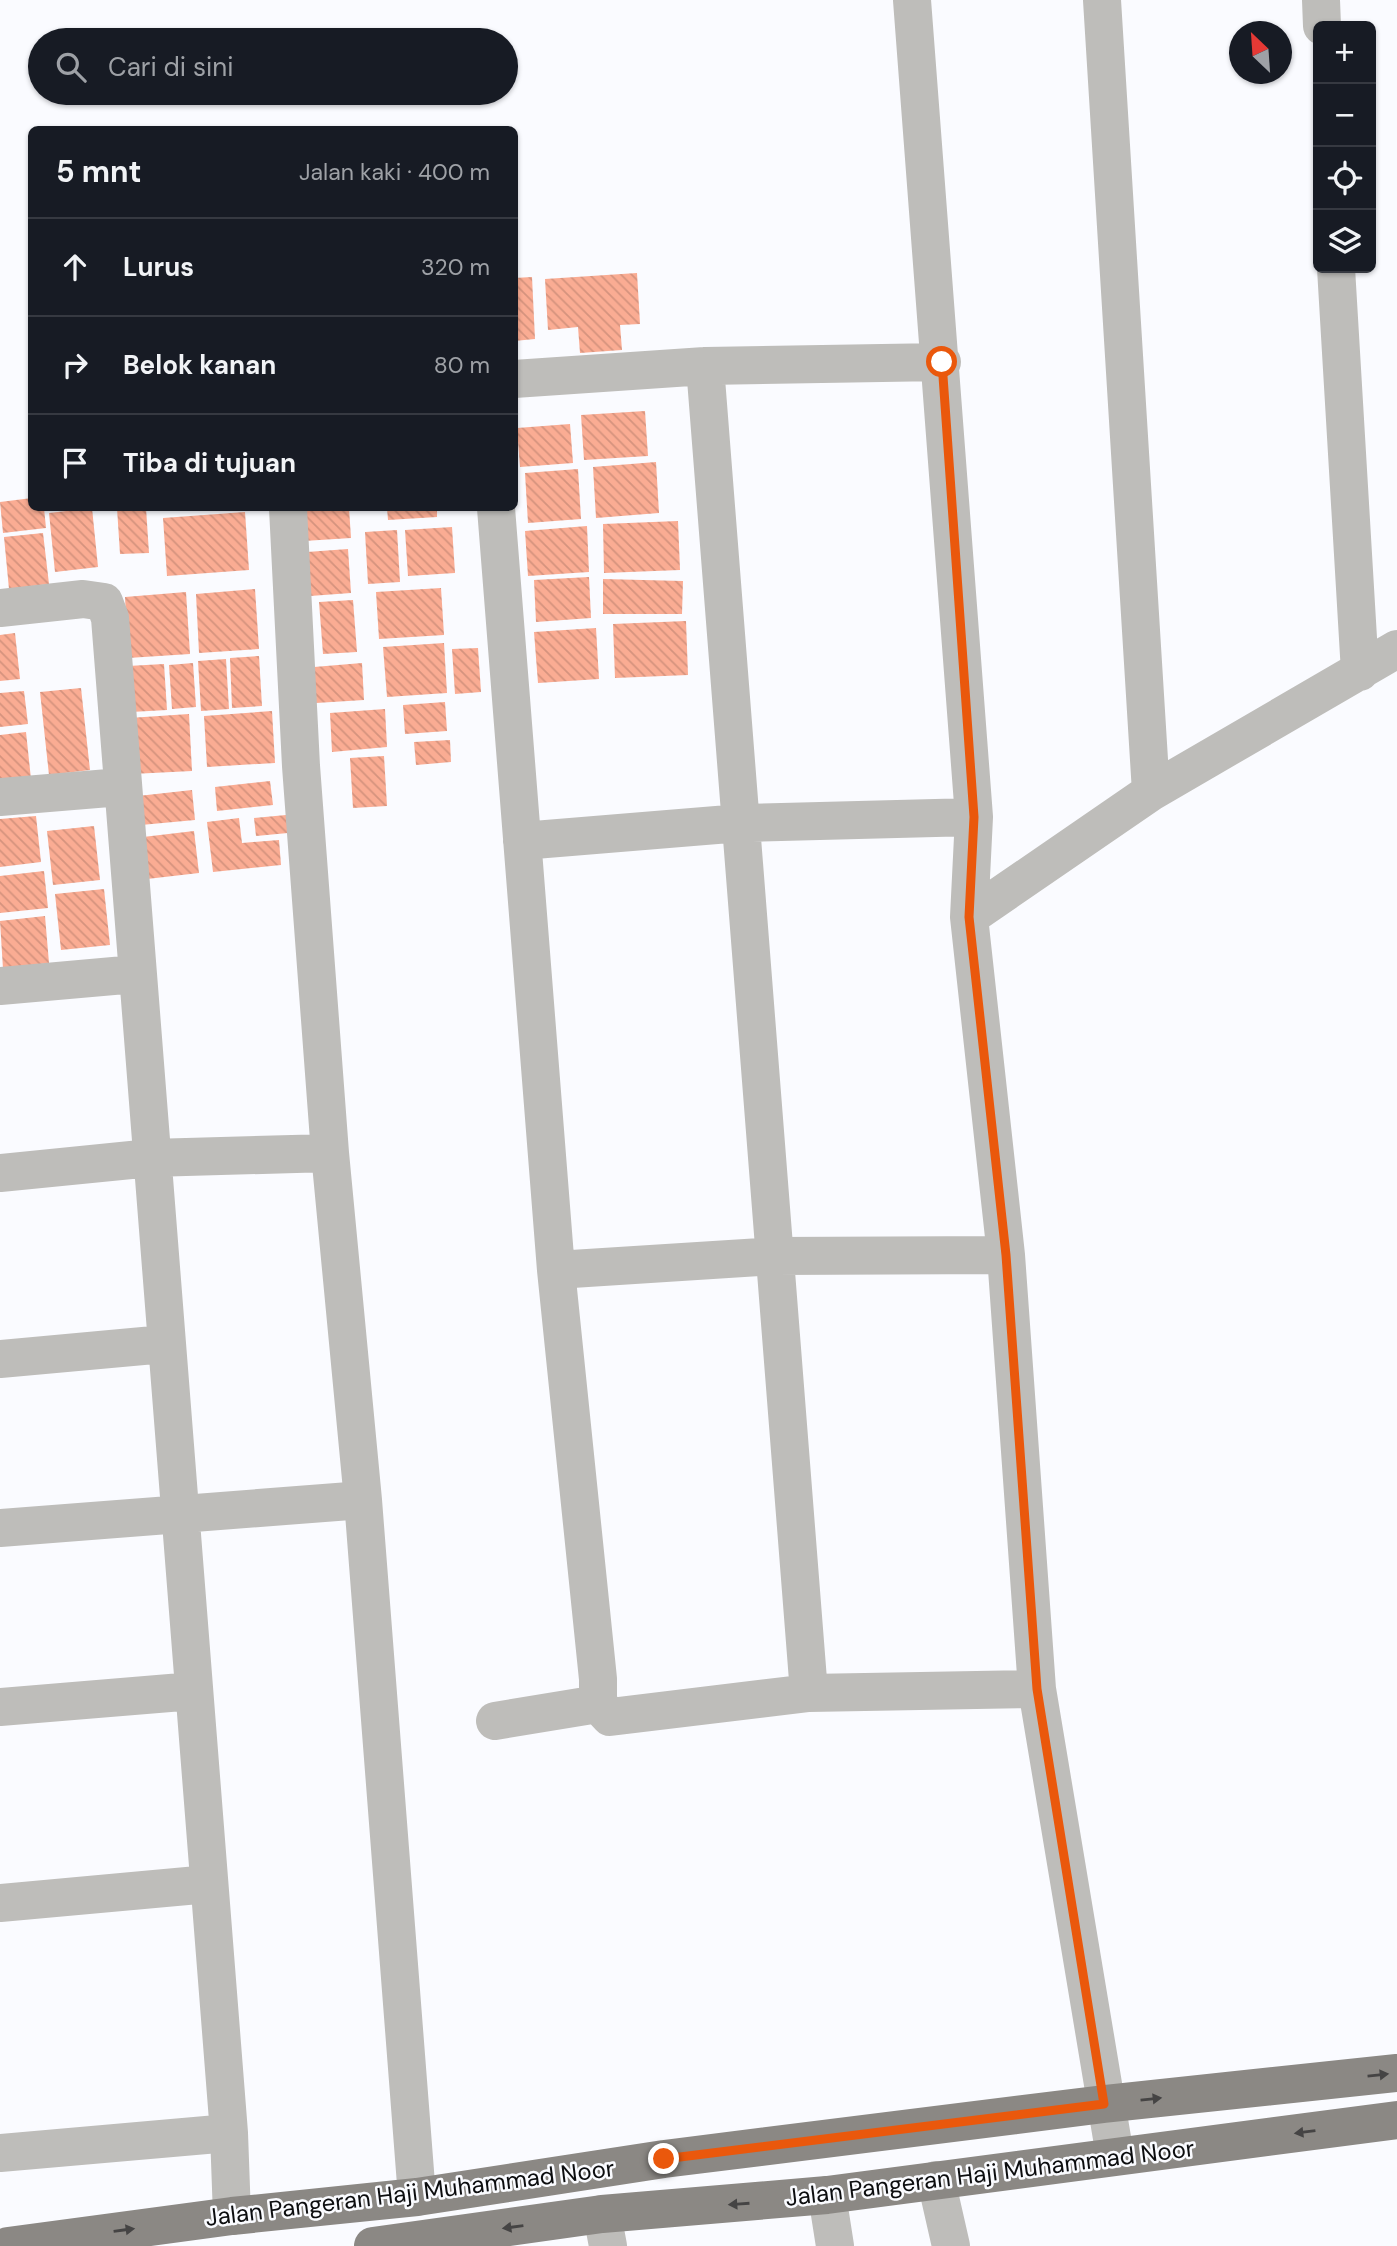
<!DOCTYPE html>
<html lang="id">
<meta charset="utf-8">
<style>
body{margin:0;font-family:"DM Sans",sans-serif;background:#20242c;color:#f1f3f6}
.controls{position:absolute;right:21px;top:21px;display:grid;overflow:hidden;border-radius:10px;box-shadow:0 2px 5px #0004}
.controls button{width:63px;height:63px;display:grid;place-items:center;padding:0;border:0;border-bottom:2px solid #363941;background:#171b24;color:#f1f3f6;font:35px sans-serif}
.compass{position:absolute;left:1229px;top:21px;width:63px;height:63px;border-radius:50%;background:#171b24;box-shadow:0 2px 5px #0004;rotate:335deg}
.stop{position:absolute;width:21px;height:21px;margin:-16px;border:5px solid #ea580c;border-radius:50%;background:#fff}
.stop.end{background:#ea580c;border-color:#fff;box-shadow:0 2px 7px #0008}
.list{margin:0;padding:0;list-style:none}
h2{display:flex;justify-content:space-between;align-items:center;height:91px;margin:0;padding:0 28px;font-size:30px}
h2 small{font-size:23px;font-weight:400;color:#9ea1a6}
.list li{display:grid;grid-template-columns:46px 1fr auto;gap:21px;align-items:center;box-sizing:border-box;height:98px;padding:0 28px;border-top:2px solid #363941}
.list b{display:block;font-size:26px;white-space:nowrap}
.list em{font-size:23px;font-style:normal;color:#9ea1a6}
.icon{flex:none;width:38px;height:38px;fill:none;stroke:currentColor;stroke-width:2;stroke-linecap:round;stroke-linejoin:round}
.map{position:relative;flex:none;width:1397px;height:2246px;overflow:hidden}
.search{position:absolute;background:#171b24;box-shadow:0 2px 5px #0004;left:28px;top:28px;width:490px;height:77px;display:flex;align-items:center;gap:18px;box-sizing:border-box;padding:0 24px;border-radius:38px;color:#9ea1a6;font-size:26px}
.panel{position:absolute;background:#171b24;box-shadow:0 2px 5px #0004;left:28px;top:126px;width:490px;height:385px;border-radius:10px}
.map>svg:first-child{display:block}
</style>
<div class="map">
<svg width="1397" height="2246" viewBox="0 0 1397 2246">
<defs>
<pattern id="building-back-hatch" width="6" height="6" patternUnits="userSpaceOnUse" patternTransform="scale(1.75)"><rect width="6" height="6" fill="#faac93"/><path d="M-1 5l2 2M0 0l6 6M5-1l2 2" fill="none" stroke="#d5937e"/></pattern>
</defs>
<rect width="100%" height="100%" fill="#fafbff"/>
<path fill="url(#building-back-hatch)" d="M637,273L640,324L620,325L622,350L580,353L578,327L548,330L545,279Z
M532,277L535,339L514,341V278Z
M645,411L648,456L584,460L581,415Z
M570,424L573,463L520,467L517,428Z
M656,462L659,513L596,518L593,467Z
M578,469L581,519L528,523L525,473Z
M32,498V508H44L46,528L3,533L0,502Z
M92,508L98,567L55,572L49,513Z
M117,508H146L149,553L120,554Z
M302,508H349L351,538L304,541Z
M387,508H437V517L388,520Z
M245,512L249,570L167,576L163,518Z
M678,521L680,570L604,573L603,524Z
M587,526L589,572L528,576L525,531Z
M452,527L455,573L408,576L405,530Z
M397,530L400,582L368,584L365,532Z
M43,533L49,584L9,589L4,537Z
M348,549L351,593L310,596L307,552Z
M589,577L591,618L536,622L534,580Z
M603,579L683,581L682,614H603Z
M441,588L444,635L379,639L376,592Z
M255,589L259,649L199,653L196,594Z
M186,592L190,654L128,658L125,597Z
M353,600L357,652L323,654L319,602Z
M686,621L688,675L615,678L613,624Z
M596,628L599,679L538,683L534,632Z
M15,633L20,679L0,681V635Z
M444,643L447,693L387,697L383,647Z
M478,648L481,692L455,694L452,649Z
M259,656L262,706L232,708L230,658Z
M226,659L229,709L201,711L198,661Z
M193,663L196,707L172,709L169,665Z
M362,663L364,700L316,703L314,667Z
M164,664L167,710L131,712L128,666Z
M81,688L90,770L49,775L40,692Z
M24,691L28,724L0,727V693Z
M445,702L447,731L405,734L403,705Z
M385,709L387,747L332,752L330,713Z
M272,711L275,763L207,767L204,716Z
M189,714L192,771L132,774L129,718Z
M26,732L31,779L0,783V735Z
M450,740L451,762L416,765L414,742Z
M384,756L387,806L353,808L350,758Z
M270,781L273,805L217,811L215,787Z
M192,790L195,820L141,825L138,796Z
M286,815L288,833L256,836L254,818Z
M36,816L41,862L0,867V819Z
M239,818L242,843L279,840L281,865L213,872L207,822Z
M94,826L100,880L53,885L47,831Z
M194,831L199,873L147,879L143,837Z
M44,871L48,908L0,913V876Z
M104,889L110,945L61,950L55,894Z
M45,916L49,963L3,969L0,921Z"/>
<g fill="none" stroke-linecap="round" stroke-linejoin="round">
<path stroke="#bebdba" stroke-width="38" d="M912,0L974,817L969,917L1006,1255L1037,1689L1115,2156
M1102,0L1151,792
M1321,0L1322,26
M1336,268L1360,672
M705,366L809,1693
M514,379L705,366L942,362
M288,508L301,766L330,1153L363,1500L417,2197
M496,508L556,1270L598,1679V1704L610,1717L809,1693L1037,1689
M0,608L83,599L104,602L110,618L229,2133L232,2216
M0,797L121,787
M522,841L741,823L974,817
M969,917L1151,792L1397,649
M0,986L136,974
M0,1173L151,1158L330,1153
M556,1270L775,1256L1006,1255
M0,1359L165,1344
M0,1528L363,1500
M0,1707L194,1691
M495,1721L598,1704
M0,1903L209,1884
M0,2153L229,2133
M936,2180L951,2246
M827,2195L835,2246
M602,2214L608,2246"/>
<path stroke="#8b8884" stroke-width="38" d="M8,2246L232,2216L417,2197L664,2159L1104,2104L1397,2073
M373,2246L602,2214L827,2195L1397,2120"/>
</g>
<defs><path id="oneway-solid" d="M-6-.8H1V-3.2L6.5 0L1 3.2V.8H-6Z" transform="scale(1.75)"/></defs>
<g fill="#454444">
<use href="#oneway-solid" transform="translate(1378 2075) rotate(-6)"/>
<use href="#oneway-solid" transform="translate(1151 2099) rotate(-6)"/>
<use href="#oneway-solid" transform="translate(1305 2132) rotate(173)"/>
<use href="#oneway-solid" transform="translate(739 2204) rotate(176)"/>
<use href="#oneway-solid" transform="translate(513 2227) rotate(172)"/>
<use href="#oneway-solid" transform="translate(124 2230) rotate(-8)"/>
</g>
<g fill="none" stroke-linecap="round" stroke-linejoin="round">
<path stroke="#ea580c" stroke-width="9" d="M664,2159L1104,2104L1037,1689L1006,1255L969,917L974,817L942,362"/>
</g>
<g text-anchor="middle" stroke-width="5" stroke-linejoin="round" paint-order="stroke">
<g font-size="24" fill="#0c0d0f" stroke="#fafbff">
<text transform="translate(990 2173) rotate(-7)" y="8">Jalan Pangeran Haji Muhammad Noor</text>
<text transform="translate(410 2193) rotate(-7)" y="8">Jalan Pangeran Haji Muhammad Noor</text>
</g>
</g>
</svg>
<div class="controls">
<button>+</button>
<button>−</button>
<button><svg class="icon" aria-label="locate" viewBox="0 0 24 24"><circle cx="12" cy="12" r="6"/><path d="M12 2v4M12 18v4M2 12h4M18 12h4"/></svg></button>
<button><svg class="icon" aria-label="layers" viewBox="0 0 24 24"><path d="M12 4l9 5-9 5-9-5zM3 14l9 5 9-5"/></svg></button>
</div>
<svg class="compass" viewBox="-18 -18 36 36"><path d="M0-13l5 13h-10z" fill="#e53935"/><path d="M0 13l5-13h-10z" fill="#9ea1a6"/></svg>
<div class="stop" style="left:942px;top:362px"></div>
<div class="stop end" style="left:664px;top:2159px"></div>
<div class="search"><svg class="icon" aria-label="search" viewBox="0 0 24 24"><circle cx="10" cy="10" r="6"/><path d="M15 15l6 6"/></svg>Cari di sini</div>
<section class="panel">
<h2>5 mnt<small>Jalan kaki · 400 m</small></h2>
<ul class="list">
<li><svg class="icon" aria-label="ahead" viewBox="0 0 24 24"><path d="M12 20V5M6 11l6-6 6 6"/></svg><div><b>Lurus</b></div><em>320 m</em></li>
<li><svg class="icon" aria-label="right" viewBox="0 0 24 24"><path d="M7 20v-9h11M14 6l5 5-5 5"/></svg><div><b>Belok kanan</b></div><em>80 m</em></li>
<li><svg class="icon" aria-label="arrive" viewBox="0 0 24 24"><path d="M6 21V4h12l-3 4 3 4H6"/></svg><div><b>Tiba di tujuan</b></div></li>
</ul>
</section>
</div>
